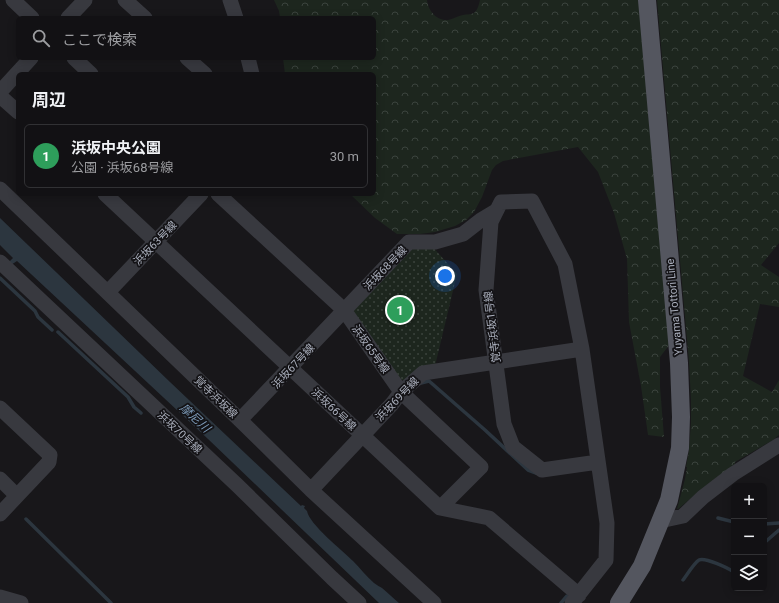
<!DOCTYPE html>
<html lang="ja">
<meta charset="utf-8">
<style>
body{margin:0;font-family:Roboto,"Noto Sans JP",sans-serif;background:#1f1f22;color:#f1f3f6}
.controls{position:absolute;right:12px;bottom:12px;display:grid;overflow:hidden;border-radius:6px;box-shadow:0 2px 10px #0003}
.controls button{width:36px;height:36px;display:grid;place-items:center;padding:0;border:0;border-bottom:1px solid #313134;background:#121114;color:#f1f3f6;font:20px sans-serif}
.you{position:absolute;left:445px;top:276px;width:14px;height:14px;margin:-10px;border:3px solid #fff;border-radius:50%;background:#1a73e8;box-shadow:0 0 0 6px #1a73e833}
.badge{display:grid;place-items:center;width:26px;height:26px;border-radius:50%;background:#7c3aed;color:#fff;font-size:13px;font-weight:700}
.pin{position:absolute;translate:-50% -50%;border:2px solid #fff;box-shadow:0 1px 4px #0006}
.list{margin:0;padding:0;list-style:none}
h2{display:flex;justify-content:space-between;align-items:center;height:52px;margin:0;padding:0 16px;font-size:17px}
h2 small{font-size:13px;font-weight:400;color:#9c9da0}
.list li{display:grid;grid-template-columns:26px 1fr auto;gap:12px;align-items:center;box-sizing:border-box;height:64px;margin:0 8px 8px;padding:0 8px;border:1px solid #313134;border-radius:6px}
.list b{display:block;font-size:15px;white-space:nowrap}
.list p{margin:0;font-size:13px;white-space:nowrap;color:#9c9da0}
.list em{font-size:13px;font-style:normal;color:#9c9da0}
.icon{flex:none;width:22px;height:22px;fill:none;stroke:currentColor;stroke-width:2;stroke-linecap:round;stroke-linejoin:round}
.map{position:relative;flex:none;width:779px;height:603px;overflow:hidden}
.search{position:absolute;background:#121114;box-shadow:0 2px 10px #0003;left:16px;top:16px;width:360px;height:44px;display:flex;align-items:center;gap:10px;box-sizing:border-box;padding:0 14px;border-radius:6px;color:#9c9da0;font-size:15px}
.panel{position:absolute;background:#121114;box-shadow:0 2px 10px #0003;left:16px;top:72px;width:360px;height:124px;border-radius:6px}
.map>svg:first-child{display:block}
</style>
<div class="map">
<svg width="779" height="603" viewBox="0 0 779 603">
<defs>
<pattern id="forest-crowns" width="20" height="18" patternUnits="userSpaceOnUse"><rect width="20" height="18" fill="#1d261e"/><path d="M2 6a3 3 0 1 1 6 0M12 15a3 3 0 1 1 6 0" fill="none" stroke="#3b433d"/></pattern>
<pattern id="park-dots" width="8" height="8" patternUnits="userSpaceOnUse"><rect width="8" height="8" fill="#1d261e"/><path d="M2 2h.1M6 6h.1" fill="none" stroke="#3b433d" stroke-width="1.8" stroke-linecap="round"/></pattern>
</defs>
<rect width="100%" height="100%" fill="#18171a"/>
<path fill="url(#forest-crowns)" d="M274,0H427C428,10 436,21 448,20C453,19 458,16 463,15C467,14 472,15 475,12C478,9 479,4 480,0H640L670,344L660,357V387L664,437L648,435L641,386L629,322L627,259L614,213L598,172L578,147L503,161L496,165L492,170L482,197L474,212L466,220L455,226L435,232L420,234H397L375,218L350,194H374V74H285L283,58H374V18H280L279,11Z
M657,0H779V243L761,265L779,277V307L760,304L743,376L772,392L779,380V435L773,440L735,462V464L707,485L678,509H677L685,479L687,467H686L689,450L691,423V400L689,362Z"/>
<path fill="url(#park-dots)" d="M431,245L457,274L435,366L407,380H400L351,314L406,249Z"/>
<path fill="#2c363f" d="M0,218L170,382L301,506L302,505L305,506L304,508L307,511C309,524 343,551 353,561C360,568 367,577 374,583C377,585 380,587 382,588C388,593 393,598 399,603H379L208,439L17,261L11,265L9,262L13,258L0,245Z"/>
<g fill="none" stroke-linecap="round" stroke-linejoin="round">
<path stroke="#2c363f" stroke-width="3.5" d="M0,278L35,311L38,317L52,330
M58,332L128,397L134,407L141,413
M421,383L429,381L485,430L528,470L536,473
M718,518L734,522
M26,519L111,603
M764,524L779,523
M764,543L779,530
M683,580C687,575 694,563 699,560C705,557 728,568 734,572
M561,603L567,596"/>
<path stroke="#38393f" stroke-width="15" d="M13,0L32,18
M125,0L145,18
M230,0L236,18
M68,18L85,0
M74,58L91,74
M187,58L205,74
M248,58L252,74
M0,92L31,58
M0,96L18,112
M0,189L240,420L311,490L434,603
M105,194L440,508L489,518L579,595
M218,194L344,310L401,392L481,467L440,508
M0,262L237,485L332,578L359,603
M108,292L201,194
M0,408L50,455L49,462L0,514
M240,420L409,242H435L463,234L481,220L496,211
M0,479L17,496
M311,490L392,404L401,392L423,373L582,349
M660,521L683,516L703,497L733,474L779,445
M0,597L21,603
M572,603L606,560L607,523L582,349L565,264L532,201L501,202L491,222L486,290L504,424L513,447L542,470L598,462"/>
<path stroke="#54565f" stroke-width="18" d="M619,603L642,566L669,500L680,448L681,417L679,363L647,0"/>
</g>
<g text-anchor="middle" stroke-width="3.5" stroke-linejoin="round" paint-order="stroke">
<g font-size="11" fill="#a9aebb" stroke="#131215">
<text transform="translate(155 243) rotate(-46)" y="4">浜坂63号線</text>
<text transform="translate(385 268) rotate(-46)" y="4">浜坂68号線</text>
<text transform="translate(674 307) rotate(-95)" y="4">Yuyama Tottori Line</text>
<text transform="translate(492 327) rotate(-97)" y="4">覚寺浜坂1号線</text>
<text transform="translate(371 349) rotate(55)" y="4">浜坂65号線</text>
<text transform="translate(293 366) rotate(-47)" y="4">浜坂67号線</text>
<text transform="translate(216 397) rotate(44)" y="4">覚寺浜坂線</text>
<text transform="translate(397 399) rotate(-46)" y="4">浜坂69号線</text>
<text transform="translate(334 409) rotate(43)" y="4">浜坂66号線</text>
<text transform="translate(180 432) rotate(43)" y="4">浜坂70号線</text>
</g>
<g font-size="12" font-style="italic" fill="#7d9bb9" stroke="#131215">
<text transform="translate(195 418) rotate(43)" y="4">摩尼川</text>
</g>
</g>
</svg>
<div class="controls">
<button>+</button>
<button>−</button>
<button><svg class="icon" aria-label="layers" viewBox="0 0 24 24"><path d="M12 4l9 5-9 5-9-5zM3 14l9 5 9-5"/></svg></button>
</div>
<div class="you"></div>
<div class="pin badge" style="left:400px;top:310px;background:#2e9e5b">1</div>
<div class="search"><svg class="icon" aria-label="search" viewBox="0 0 24 24"><circle cx="10" cy="10" r="6"/><path d="M15 15l6 6"/></svg>ここで検索</div>
<section class="panel">
<h2>周辺<small></small></h2>
<ul class="list">
<li><span class="badge" style="background:#2e9e5b">1</span><div><b>浜坂中央公園</b><p>公園 · 浜坂68号線</p></div><em>30 m</em></li>
</ul>
</section>
</div>
